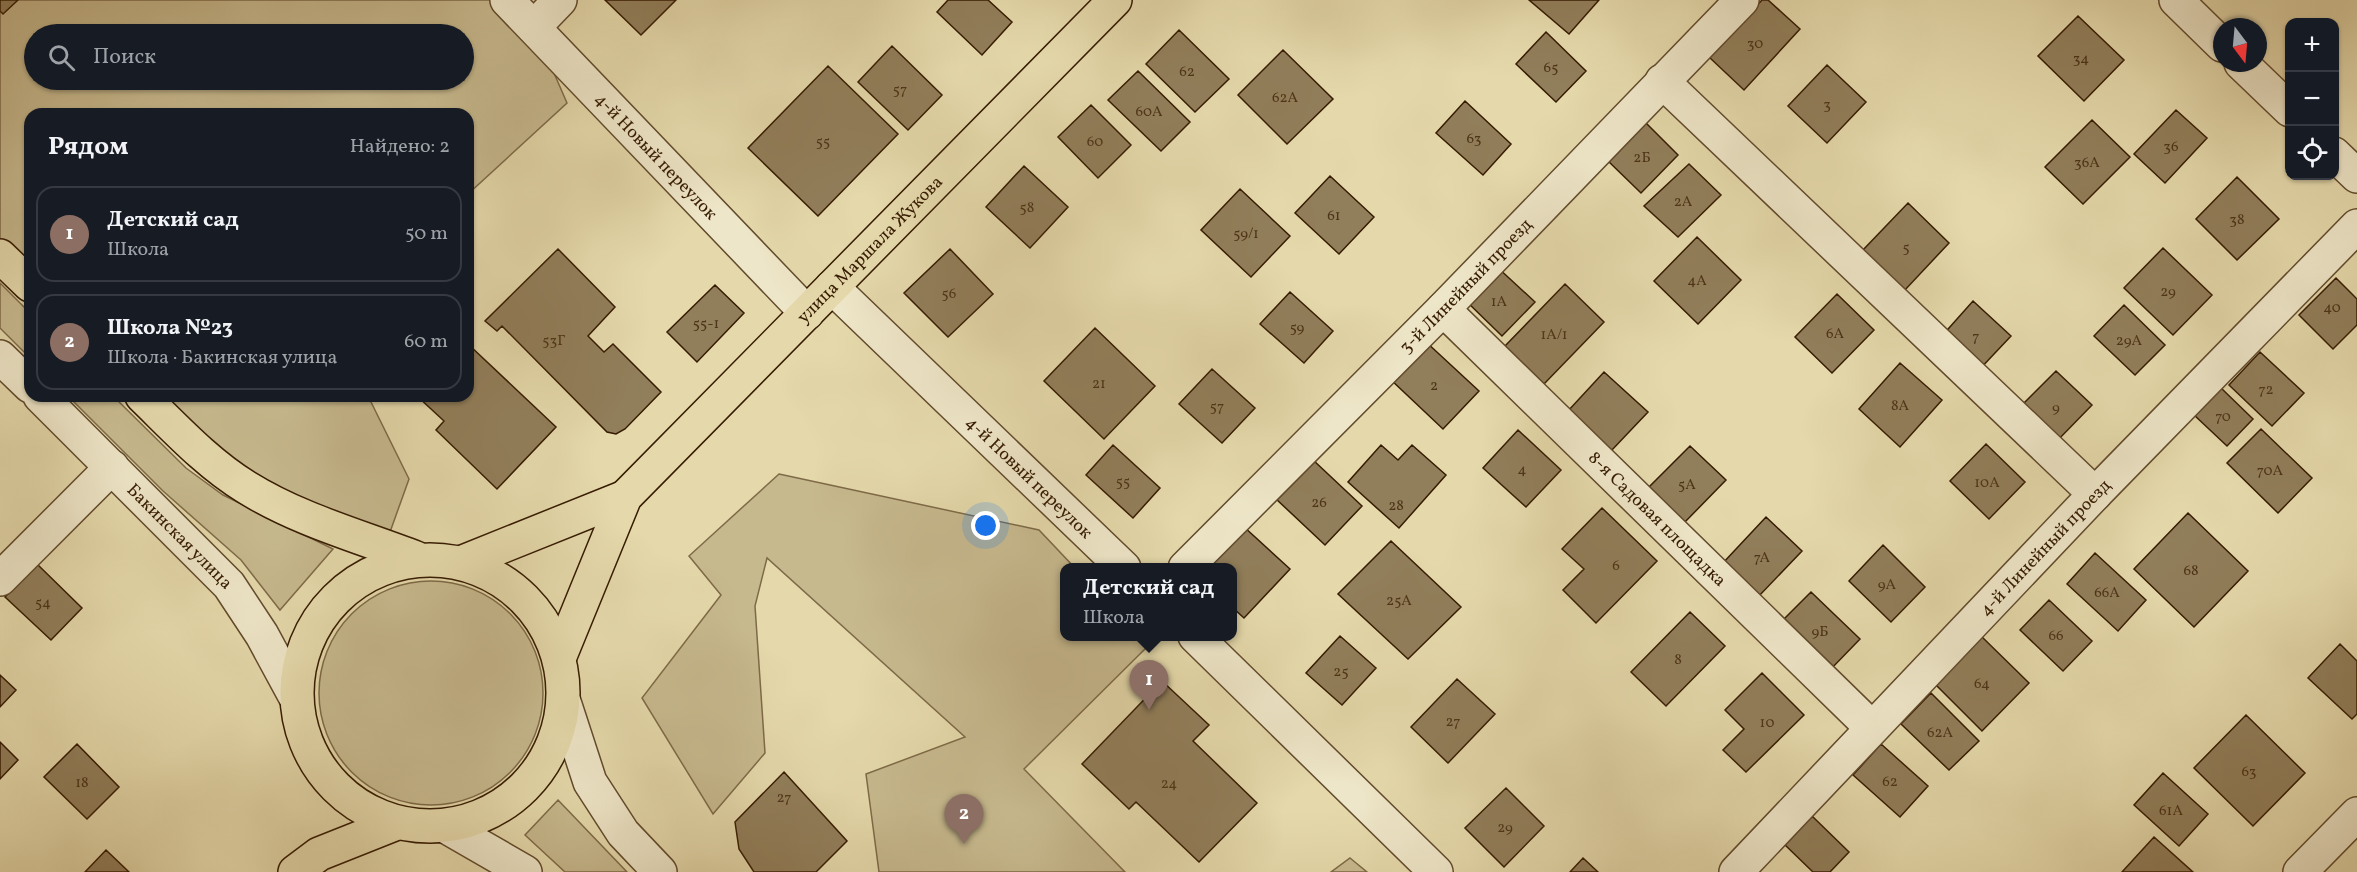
<!DOCTYPE html>
<html lang="ru">
<meta charset="utf-8">
<style>
body{margin:0;font-family:Vollkorn,serif;background:#242831;color:#f1f3f6}
.controls{position:absolute;right:18px;top:18px;display:grid;overflow:hidden;border-radius:12px;box-shadow:0 2px 4px #0004}
.controls button{width:54px;height:54px;display:grid;place-items:center;padding:0;border:0;border-bottom:2px solid #363941;background:#171b24;color:#f1f3f6;font:30px sans-serif}
.compass{position:absolute;left:2213px;top:18px;width:54px;height:54px;border-radius:50%;background:#171b24;box-shadow:0 2px 4px #0004;rotate:164deg}
.you{position:absolute;left:986px;top:526px;width:21px;height:21px;margin:-15px;border:4px solid #fff;border-radius:50%;background:#1a73e8;box-shadow:0 0 0 9px #1a73e833}
.badge{display:grid;place-items:center;width:39px;height:39px;border-radius:50%;background:#c59692;color:#fff;font-size:20px;font-weight:700}
.pin{position:absolute;translate:-50% -50px;filter:drop-shadow(0 2px 3px #0008)}
.pin::after{content:'';position:absolute;top:32px;width:21px;height:18px;background:inherit;clip-path:polygon(0 0,100% 0,50% 100%)}
.popup{position:absolute;left:1060px;top:563px;width:177px;height:78px;box-sizing:border-box;display:grid;place-content:center;border-radius:12px;background:#171b24;filter:drop-shadow(0 2px 4px #0005);font-size:20px;white-space:nowrap;color:#9ea1a6}
.popup b{font-size:22px;color:#f1f3f6}
.popup::after{content:'';position:absolute;left:50%;top:100%;margin-left:-12px;border:12px solid transparent;border-top-color:#171b24}
.list{margin:0;padding:0;list-style:none}
h2{display:flex;justify-content:space-between;align-items:center;height:78px;margin:0;padding:0 24px;font-size:26px}
h2 small{font-size:20px;font-weight:400;color:#9ea1a6}
.list li{display:grid;grid-template-columns:39px 1fr auto;gap:18px;align-items:center;box-sizing:border-box;height:96px;margin:0 12px 12px;padding:0 12px;border:2px solid #363941;border-radius:18px}
.list b{display:block;font-size:22px;white-space:nowrap}
.list p{margin:0;font-size:20px;white-space:nowrap;color:#9ea1a6}
.list em{font-size:20px;font-style:normal;color:#9ea1a6}
.icon{flex:none;width:33px;height:33px;fill:none;stroke:currentColor;stroke-width:2;stroke-linecap:round;stroke-linejoin:round}
.map{position:relative;flex:none;width:2357px;height:872px;overflow:hidden}
.search{position:absolute;background:#171b24;box-shadow:0 2px 4px #0004;left:24px;top:24px;width:450px;height:66px;display:flex;align-items:center;gap:15px;box-sizing:border-box;padding:0 21px;border-radius:33px;color:#9ea1a6;font-size:22px}
.panel{position:absolute;background:#171b24;box-shadow:0 2px 4px #0004;left:24px;top:108px;width:450px;height:294px;border-radius:18px}
.map>svg:first-child{display:block}
</style>
<div class="map">
<svg width="2357" height="872" viewBox="0 0 2357 872">
<rect width="100%" height="100%" fill="#e5d9ab"/>
<filter id="stains"><feTurbulence type="fractalNoise" baseFrequency=".00333" numOctaves="4"/><feColorMatrix values="0 0 0 0 .2 0 0 0 0 .09 0 0 0 0 .02 0 0 0 .5 -.17"/></filter>
<radialGradient id="worn" r=".72"><stop offset=".6" stop-color="#630" stop-opacity="0"/><stop offset="1" stop-color="#630" stop-opacity=".3"/></radialGradient>
<path fill="#c7b98e" stroke="#7e6a48" stroke-width="1.5" fill-rule="evenodd" d="M0,0H507L534,27L567,103L468,194V114H30V285L0,256ZM34,34H464V80H34Z
M0,283L30,313V358L0,328Z
M68,396H113L186,468L223,495L333,549L280,610L241,560L163,491Z
M142,396H368L409,479L385,546L306,518Z
M779,474L1039,530L1074,567L1065,568V636L1137,637L1147,647L1024,769L1125,872H879L866,774L965,737L767,558L755,606L765,753L713,814L642,698L721,595L689,556Z
M319 693a112 112 0 1 1 224 0a112 112 0 1 1-224 0Z
M558,800L627,872H565L525,835Z
M1350,858L1367,872H1331Z"/>
<path fill="#917e5a" stroke="#361b02" stroke-width="1.5" d="M0,0H18L3,14L0,11Z
M605,0H676L641,35Z
M948,0H988L1012,22L982,55L937,12Z
M1529,0H1599L1569,34Z
M1762,0H1768L1800,29L1744,90L1709,57Z
M2078,16L2124,60L2084,101L2038,56Z
M1179,30L1229,79L1195,112L1146,64Z
M1546,32L1586,71L1556,102L1516,64Z
M892,46L942,95L908,130L858,82Z
M1283,50L1333,99L1287,144L1238,95Z
M1827,65L1866,102L1827,143L1788,106Z
M828,66L898,134L818,216L748,148Z
M1138,71L1190,122L1161,151L1108,100Z
M1465,101L1511,144L1483,175L1436,133Z
M1091,105L1131,145L1098,178L1058,137Z
M2176,110L2207,138L2165,183L2134,154Z
M1643,120L1678,155L1641,193L1606,159Z
M2092,120L2130,157L2083,204L2045,167Z
M1689,164L1721,195L1678,237L1644,206Z
M1024,166L1068,207L1030,248L986,207Z
M1330,176L1374,217L1339,254L1295,213Z
M2237,177L2279,219L2237,260L2196,219Z
M1240,189L1290,236L1251,277L1201,230Z
M1908,203L1949,243L1904,291L1862,251Z
M1697,237L1741,280L1698,324L1654,281Z
M2163,248L2212,295L2173,335L2124,288Z
M558,249L615,307L588,336L604,352L613,344L661,392L625,429L616,434L607,432L502,326L497,331L485,321Z
M950,249L993,294L948,337L904,293Z
M1496,266L1535,302L1502,336L1464,299Z
M2336,278L2357,299V325L2333,349L2299,315Z
M1565,284L1604,322L1544,384L1505,346Z
M715,285L744,313L697,362L667,332Z
M1290,292L1333,331L1304,363L1260,324Z
M1837,294L1874,330L1832,373L1795,337Z
M1973,301L2011,336L1978,371L1941,337Z
M2124,305L2165,345L2135,375L2094,336Z
M1095,328L1155,386L1104,439L1044,381Z
M1425,341L1479,391L1443,429L1389,378Z
M468,344L556,427L497,489L436,430L444,421L417,396H468Z
M2260,352L2304,393L2272,426L2229,385Z
M1900,363L1942,400L1900,447L1859,409Z
M1212,369L1255,408L1222,443L1179,404Z
M2056,371L2092,405L2055,443L2019,408Z
M1604,372L1648,412L1611,451L1568,411Z
M2220,387L2253,419L2227,446L2193,414Z
M2261,429L2312,478L2278,513L2227,463Z
M1518,430L1561,470L1526,507L1483,468Z
M1986,444L2025,482L1989,519L1950,481Z
M1113,445L1160,488L1133,518L1086,475Z
M1381,445L1398,460L1412,445L1446,475L1399,528L1348,482Z
M1690,446L1726,480L1684,523L1648,488Z
M1312,459L1362,506L1325,545L1275,498Z
M1602,508L1657,561L1596,623L1563,590L1584,569L1562,549Z
M2188,513L2248,571L2194,627L2134,569Z
M1766,517L1802,551L1758,597L1722,564Z
M1243,526L1290,569L1244,618L1233,608V568H1206Z
M1391,541L1461,607L1408,659L1338,594Z
M1883,545L1925,587L1891,622L1849,581Z
M2095,553L2146,600L2118,631L2067,584Z
M37,564L82,608L51,640L5,597Z
M1811,592L1860,639L1829,671L1780,623Z
M2049,600L2092,641L2063,671L2020,630Z
M1690,612L1725,646L1666,706L1631,672Z
M1980,635L2029,683L1982,731L1934,683Z
M1340,636L1376,668L1342,705L1306,673Z
M2340,644L2357,661V714L2352,719L2308,678Z
M1762,673L1804,715L1746,772L1723,750L1744,729L1725,710Z
M0,675L16,690L0,707Z
M1457,679L1495,714L1448,763L1411,727Z
M1162,681L1209,725L1193,741L1257,803L1199,862L1136,802L1129,809L1082,764Z
M1931,693L1979,741L1949,770L1901,724Z
M2246,715L2305,773L2253,826L2194,768Z
M0,742L18,760L0,779Z
M77,744L119,787L87,819L44,777Z
M1881,744L1928,786L1900,817L1853,775Z
M784,772L847,841L816,872H754L739,849L735,822Z
M2163,773L2208,814L2179,846L2134,805Z
M1506,788L1544,826L1504,867L1465,828Z
M1812,816L1849,852L1830,872H1813L1784,844Z
M2154,837L2193,872H2122Z
M106,850L129,872H85Z
M1583,858L1598,872H1570Z"/>
<g fill="none" stroke-linecap="round" stroke-linejoin="round">
<g stroke="#624a2c" stroke-width="36">
<g id="minor">
<path id="s1" d="M507,0L807,313"/>
<path d="M2176,0L2222,45"/>
<path d="M534,27L560,0"/>
<path d="M2241,63L2290,110"/>
<path d="M1662,81L2095,494"/>
<path d="M2334,154L2357,176"/>
<path id="s2" d="M832,287L1124,568"/>
<path id="s3" d="M1443,309L1872,728"/>
<path d="M0,357L30,386"/>
<path id="s4" d="M40,396L229,585L262,635L295,696"/>
<path id="s5" d="M1185,568L1443,309L1742,0"/>
<path d="M0,579L112,467"/>
<path d="M1195,636L1436,872"/>
<path d="M564,702L590,782L623,833L660,872"/>
<path d="M445,826L525,872"/>
<path id="s6" d="M1736,872L2095,494L2357,226"/>
<path d="M2300,872L2357,814"/>
</g>
</g>
<g stroke="#361b02" stroke-width="36">
<g id="major">
<path d="M0,256L30,285"/>
<path d="M142,396C175,428 207,463 246,487C299,520 359,536 416,558"/>
<circle cx="430" cy="693" r="133"/>
<path d="M463,562L625,497"/>
<path id="s7" d="M560,656L625,497L1115,0"/>
<path d="M295,872L319,854L397,823"/>
</g>
</g>
<use href="#minor" stroke="#eee6c8" stroke-width="33"/>
<use href="#major" stroke="#e5d9ab" stroke-width="33"/>
</g>
<g text-anchor="middle" stroke-width="6" stroke-linejoin="round" paint-order="stroke">
<g font-size="15" fill="#4d3418">
<text x="1755" y="48">30</text>
<text x="2081" y="63">34</text>
<text x="1551" y="72">65</text>
<text x="1187" y="76">62</text>
<text x="900" y="94">57</text>
<text x="1285" y="102">62А</text>
<text x="1827" y="109">3</text>
<text x="1149" y="116">60А</text>
<text x="1474" y="143">63</text>
<text x="823" y="146">55</text>
<text x="1095" y="146">60</text>
<text x="2171" y="151">36</text>
<text x="1642" y="162">2Б</text>
<text x="2087" y="167">36А</text>
<text x="1683" y="206">2А</text>
<text x="1027" y="212">58</text>
<text x="1334" y="220">61</text>
<text x="2237" y="224">38</text>
<text x="1246" y="238">59/1</text>
<text x="1906" y="252">5</text>
<text x="1697" y="285">4А</text>
<text x="2168" y="296">29</text>
<text x="949" y="298">56</text>
<text x="1499" y="306">1А</text>
<text x="2332" y="312">40</text>
<text x="706" y="328">55-1</text>
<text x="1297" y="332">59</text>
<text x="1835" y="338">6А</text>
<text x="1554" y="339">1А/1</text>
<text x="1976" y="341">7</text>
<text x="554" y="345">53Г</text>
<text x="2129" y="345">29А</text>
<text x="1099" y="388">21</text>
<text x="1434" y="390">2</text>
<text x="2266" y="394">72</text>
<text x="1900" y="410">8А</text>
<text x="1217" y="411">57</text>
<text x="2056" y="412">9</text>
<text x="2223" y="421">70</text>
<text x="1522" y="474">4</text>
<text x="2270" y="475">70А</text>
<text x="1123" y="486">55</text>
<text x="1987" y="487">10А</text>
<text x="1687" y="489">5А</text>
<text x="1319" y="507">26</text>
<text x="1396" y="510">28</text>
<text x="1762" y="562">7А</text>
<text x="1616" y="570">6</text>
<text x="2191" y="575">68</text>
<text x="1887" y="589">9А</text>
<text x="2107" y="597">66А</text>
<text x="1399" y="605">25А</text>
<text x="43" y="607">54</text>
<text x="1820" y="636">9Б</text>
<text x="2056" y="640">66</text>
<text x="1678" y="664">8</text>
<text x="1341" y="676">25</text>
<text x="1982" y="688">64</text>
<text x="1453" y="726">27</text>
<text x="1767" y="727">10</text>
<text x="1940" y="737">62А</text>
<text x="2249" y="776">63</text>
<text x="1890" y="786">62</text>
<text x="82" y="787">18</text>
<text x="1169" y="788">24</text>
<text x="784" y="802">27</text>
<text x="2171" y="815">61А</text>
<text x="1505" y="832">29</text>
</g>
<g font-size="18" fill="#361b02" stroke="#eee6c8">
<text dy="6" stroke="none"><textPath href="#s1" startOffset="216">4-й Новый переулок</textPath></text>
<text dy="6" stroke="none"><textPath href="#s7" startOffset="520">улица Маршала Жукова</textPath></text>
<text dy="6" stroke="none"><textPath href="#s5" startOffset="398">3-й Линейный проезд</textPath></text>
<text dy="6" stroke="none"><textPath href="#s2" startOffset="274">4-й Новый переулок</textPath></text>
<text dy="6" stroke="none"><textPath href="#s3" startOffset="300">8-я Садовая площадка</textPath></text>
<text dy="6" stroke="none"><textPath href="#s4" startOffset="198">Бакинская улица</textPath></text>
<text dy="6" stroke="none"><textPath href="#s6" startOffset="448">4-й Линейный проезд</textPath></text>
</g>
</g>
<rect width="100%" height="100%" filter="url(#stains)"/>
<rect width="100%" height="100%" fill="url(#worn)"/>
</svg>
<div class="controls">
<button>+</button>
<button>−</button>
<button><svg class="icon" aria-label="locate" viewBox="0 0 24 24"><circle cx="12" cy="12" r="6"/><path d="M12 2v4M12 18v4M2 12h4M18 12h4"/></svg></button>
</div>
<svg class="compass" viewBox="-18 -18 36 36"><path d="M0-13l5 13h-10z" fill="#e53935"/><path d="M0 13l5-13h-10z" fill="#9ea1a6"/></svg>
<div class="you"></div>
<div class="pin badge" style="left:1149px;top:710px;background:#8d6e63">1</div>
<div class="popup"><b>Детский сад</b>Школа</div>
<div class="pin badge" style="left:964px;top:844px;background:#8d6e63">2</div>
<div class="search"><svg class="icon" aria-label="search" viewBox="0 0 24 24"><circle cx="10" cy="10" r="6"/><path d="M15 15l6 6"/></svg>Поиск</div>
<section class="panel">
<h2>Рядом<small>Найдено: 2</small></h2>
<ul class="list">
<li><span class="badge" style="background:#8d6e63">1</span><div><b>Детский сад</b><p>Школа</p></div><em>50 m</em></li>
<li><span class="badge" style="background:#8d6e63">2</span><div><b>Школа №23</b><p>Школа · Бакинская улица</p></div><em>60 m</em></li>
</ul>
</section>
</div>
